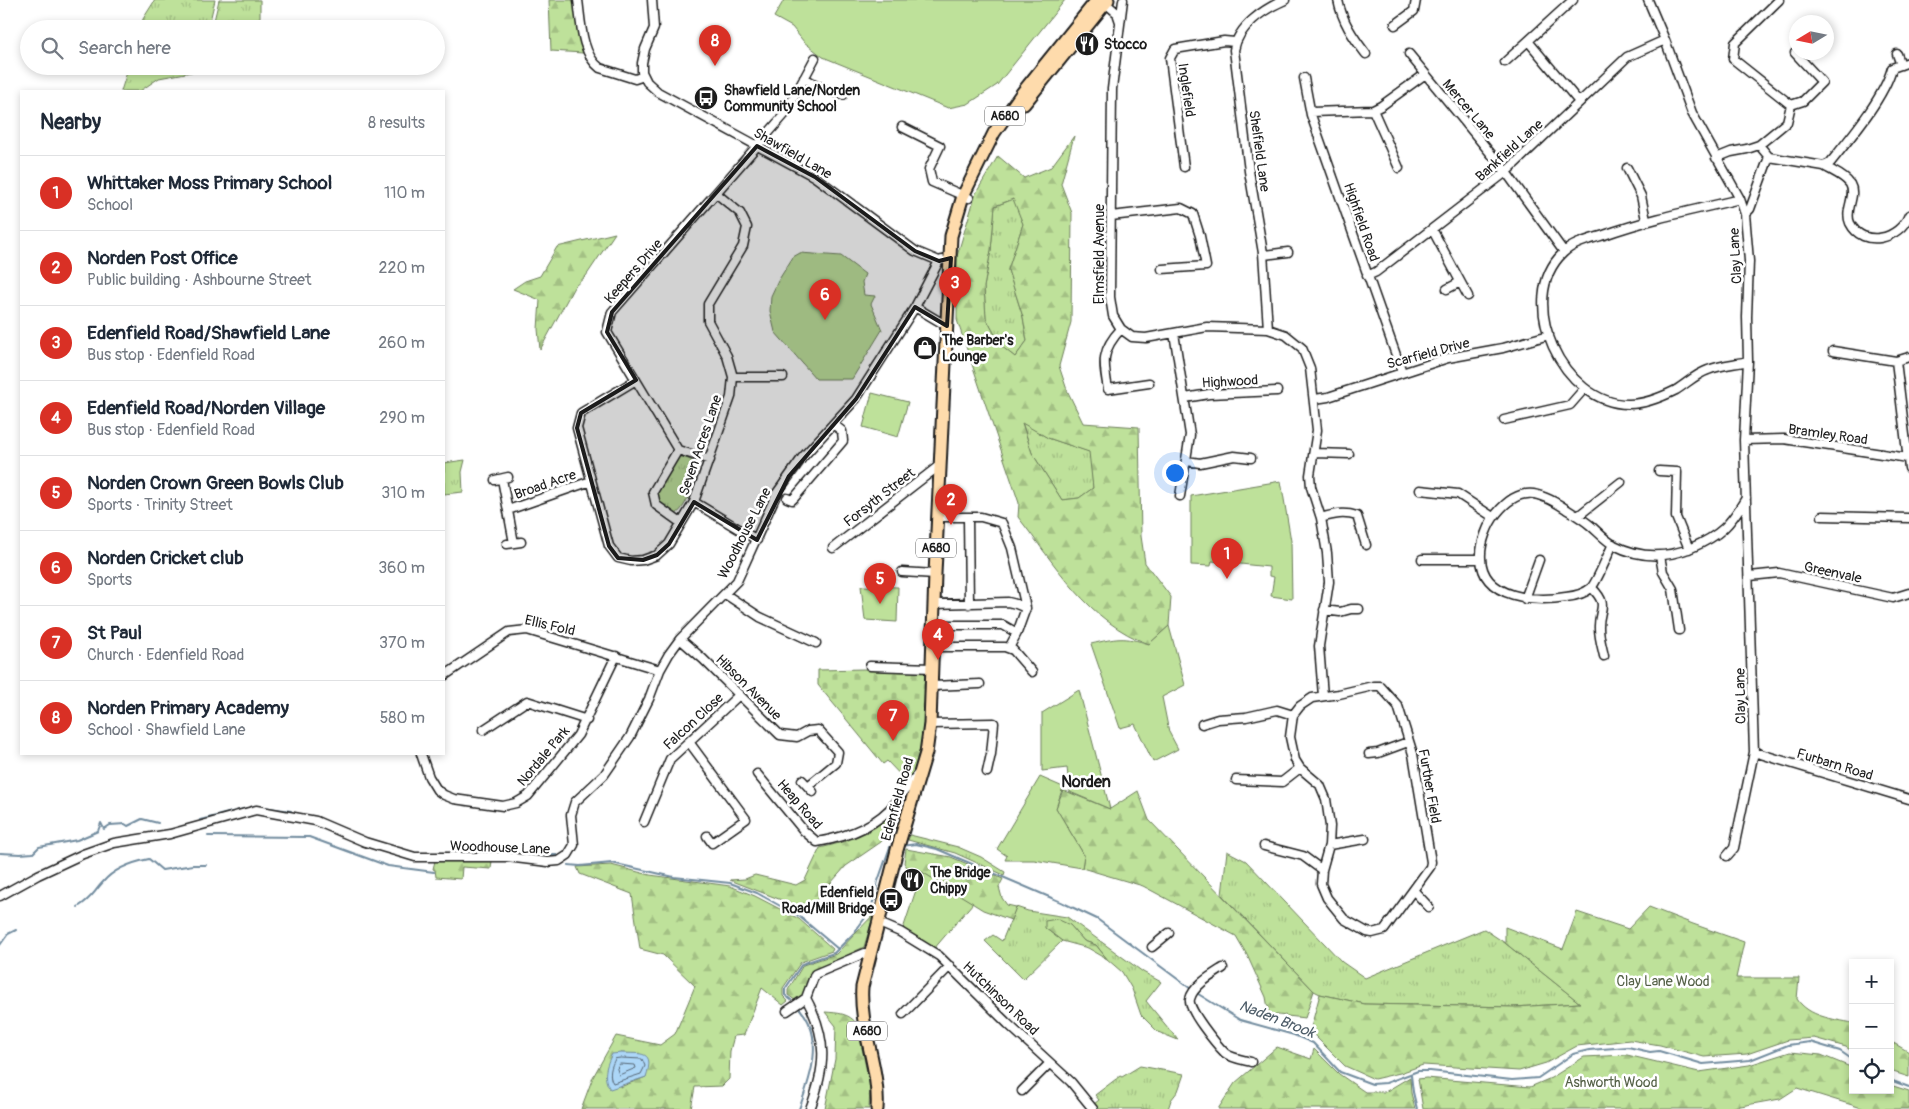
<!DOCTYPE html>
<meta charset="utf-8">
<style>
body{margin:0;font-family:Pangolin,sans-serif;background:#f6f6f7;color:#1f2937}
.controls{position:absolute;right:15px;bottom:15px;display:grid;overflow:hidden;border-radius:0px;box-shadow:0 2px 8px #0003}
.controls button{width:45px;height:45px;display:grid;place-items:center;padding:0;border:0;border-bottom:1px solid #e0e1e3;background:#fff;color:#1f2937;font:25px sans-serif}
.compass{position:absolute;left:1789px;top:15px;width:45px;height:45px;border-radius:50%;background:#fff;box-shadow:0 2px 8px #0003;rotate:260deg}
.you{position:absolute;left:1174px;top:472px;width:18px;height:18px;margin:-12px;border:4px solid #fff;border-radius:50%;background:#1a73e8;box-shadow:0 0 0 8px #1a73e833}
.badge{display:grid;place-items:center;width:32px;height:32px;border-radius:50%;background:#d93025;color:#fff;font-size:16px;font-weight:700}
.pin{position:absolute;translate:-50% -41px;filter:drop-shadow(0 1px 2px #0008)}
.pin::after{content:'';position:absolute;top:26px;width:18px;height:15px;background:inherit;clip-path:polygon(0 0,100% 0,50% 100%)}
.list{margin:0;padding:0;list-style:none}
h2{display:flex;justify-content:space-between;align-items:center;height:65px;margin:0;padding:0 20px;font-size:21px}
h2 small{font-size:16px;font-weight:400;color:#747a83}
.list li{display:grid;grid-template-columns:32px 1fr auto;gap:15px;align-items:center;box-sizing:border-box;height:75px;padding:0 20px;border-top:1px solid #e0e1e3}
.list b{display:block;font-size:19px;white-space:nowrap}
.list p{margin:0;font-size:16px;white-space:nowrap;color:#747a83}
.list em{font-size:16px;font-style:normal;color:#747a83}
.icon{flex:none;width:28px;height:28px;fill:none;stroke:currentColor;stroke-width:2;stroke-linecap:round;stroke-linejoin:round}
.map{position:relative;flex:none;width:1909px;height:1109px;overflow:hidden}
.search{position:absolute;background:#fff;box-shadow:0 2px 8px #0003;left:20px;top:20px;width:425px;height:55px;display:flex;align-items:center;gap:12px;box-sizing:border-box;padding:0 18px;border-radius:28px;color:#747a83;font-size:19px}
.panel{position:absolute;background:#fff;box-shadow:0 2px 8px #0003;left:20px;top:90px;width:425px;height:665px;border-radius:0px}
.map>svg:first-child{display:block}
</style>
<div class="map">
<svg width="1909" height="1109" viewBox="0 0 1909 1109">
<defs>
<pattern id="grass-tufts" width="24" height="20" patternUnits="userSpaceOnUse" patternTransform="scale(1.25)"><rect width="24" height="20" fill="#bee19a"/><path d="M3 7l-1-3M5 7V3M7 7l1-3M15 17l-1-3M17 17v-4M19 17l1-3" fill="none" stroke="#a3c084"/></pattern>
<pattern id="forest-firs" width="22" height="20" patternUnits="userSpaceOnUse" patternTransform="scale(1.25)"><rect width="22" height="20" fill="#bee19a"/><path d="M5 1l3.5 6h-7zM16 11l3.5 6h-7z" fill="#a3c084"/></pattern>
<pattern id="cemetery-stones" width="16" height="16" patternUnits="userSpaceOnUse" patternTransform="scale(1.25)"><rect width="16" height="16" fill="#bee19a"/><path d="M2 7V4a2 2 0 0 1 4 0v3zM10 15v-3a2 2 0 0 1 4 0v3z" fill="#a3c084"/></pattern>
</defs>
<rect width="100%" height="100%" fill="#fff"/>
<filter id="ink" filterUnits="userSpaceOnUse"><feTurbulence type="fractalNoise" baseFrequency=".02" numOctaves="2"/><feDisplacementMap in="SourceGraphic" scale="10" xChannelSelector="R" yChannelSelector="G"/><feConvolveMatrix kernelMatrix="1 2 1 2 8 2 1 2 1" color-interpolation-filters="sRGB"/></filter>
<g filter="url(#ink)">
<path fill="url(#grass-tufts)" stroke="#6d7e5b" d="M155,0H215L208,29H141L143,19Z
M219,0H260V17L248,29H212Z
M129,66H206L207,69L159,78L140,91H121Z
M1014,199L1023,224L1008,270L1023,317L1027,341L1015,357L1001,346L986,318L984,287L991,250L995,206Z
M1022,422L1048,438L1090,452L1093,488L1079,498L1062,500L1032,453Z
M677,457C684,456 692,460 697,465C697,477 686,511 674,515L656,504L654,492Z
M465,460L462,472L463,492L444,494V463Z
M910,835L958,847L981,857L1005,872L1004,875L955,853L908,840Z
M1227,851L1246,861L1342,962L1365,978L1484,929L1505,943L1580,1003L1514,1007L1365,1004L1320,994L1314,991L1222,895Z
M1016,907L1028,911L1067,917L1143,972L1161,982L1146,1001L1178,1040L1158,1032L1141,1015L1132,989L1122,972L1107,959L1096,945L1084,941L1070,925L1045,928L1062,941L1023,979L985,941L993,935L1002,941Z
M1140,1066L1184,1074L1178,1091L1171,1100L1168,1109H1098L1094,1104L1099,1100L1095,1095L1120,1076L1122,1077Z"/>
<path fill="url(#forest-firs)" stroke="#6d7e5b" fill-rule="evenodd" d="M549,0H575L584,45L583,53L551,51Z
M1074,136L1061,184L1072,213L1071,322L1059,366L1067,390L1083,423L1139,427L1141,536L1145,563L1171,597L1169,626L1149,644C1089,623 1055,564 1018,517L1019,503L957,320V256L976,193L998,156L1024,178L1051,167ZM1013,199L1023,224L1008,270L1023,317L1027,341L1015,357L1001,346L986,318L984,287L991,250L995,206ZM1022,423L1048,438L1089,452L1093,488L1079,498L1062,500L1032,453Z
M615,233L586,276L574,287L540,350L538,329L540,300L513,289L525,281L540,276L557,247Z
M1063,790L1110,809L1138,791L1149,820L1314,991L1305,1018L1269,1014L1266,997L1247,955L1236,936L1143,886L1082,868L1084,855L1056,808Z
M890,816L898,817L881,842L846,866L807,910L730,880L745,879L755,875L796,885L805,880L820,848C846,842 870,834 890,816Z
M906,849L951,857L1003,879L999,887L1002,898L1007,905L1016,907L1011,920L983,910L922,872L907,867L904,863Z
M435,861H492L491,869L462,867L461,879L436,877L435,870L433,869Z
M611,865L650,875L730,886L755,896L799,919L833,949L832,951L801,962L783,988V996L788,1001L783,1005L762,988L744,1035L734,1036L730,1051L729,1079L722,1086L695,1087L691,1109H581L593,1077L616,1036L660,1045L675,1034L695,986L663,955L640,949L632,894L580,874L577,867ZM621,1053L635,1054L646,1077L620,1087Z
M1649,907L1693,924L1744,942L1736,978H1799L1797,999C1809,1017 1833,1019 1853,1023V1052L1846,1047L1814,1038L1788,1040L1747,1054L1704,1057L1660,1045L1630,1040L1577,1046L1546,1063L1519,1071L1423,1065L1400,1073L1374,1079L1345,1066L1310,1031L1320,994L1365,1004L1514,1007L1580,1003L1505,943V927L1563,949L1577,912L1628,929Z
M874,914L864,947L814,971L803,997L796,1001L788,995V990L803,965L836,954Z
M1057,919L1070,925L1084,941L1096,945L1107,959L1088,948L1062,941L1045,928V921Z
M825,1012C838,1013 849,1013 857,1024L870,1087L869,1109H825L835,1059L836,1026Z
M1890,1041L1909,1052V1077L1890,1071Z
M1277,1047L1311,1059L1314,1049L1339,1074L1365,1092H1385L1410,1077L1411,1093L1415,1109H1218L1235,1083Z
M1790,1052L1821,1055L1853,1068V1090H1890V1085L1909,1091V1109H1865L1797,1088L1780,1099L1724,1109H1423L1418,1079L1426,1078L1530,1087L1551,1078L1584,1057L1627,1055L1699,1072L1749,1065Z"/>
<path fill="url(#cemetery-stones)" stroke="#6d7e5b" d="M864,669L925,672C927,707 927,752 908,783L887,761L883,764L818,685V670Z"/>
<path fill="#bee19a" stroke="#6d7e5b" d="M784,0H1065L997,85L968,104L948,108L823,57L804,42L792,27L774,17Z
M800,253L841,256L865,274L862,282L864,295L875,296L871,304L882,330L852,379H816L775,332L770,311L771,296L778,281L793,257Z
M872,393L908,402L898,437L863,427Z
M1281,481L1291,541L1292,599L1271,596L1274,577L1269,576V567L1212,561L1211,566L1191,565V496Z
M861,586L898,587L897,622L865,620Z
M1169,626L1185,685L1162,697L1169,732L1178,749L1153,762L1135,724L1120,728L1091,644C1116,638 1124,636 1149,644Z
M1079,690L1110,809L1070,792L1067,768L1042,771V713Z
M1040,777L1063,787L1056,808L1084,855L1082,868L1034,860H1005L1007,856L997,849Z
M922,872L973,903L933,950L902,932Z"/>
<path fill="#acd6f7" stroke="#728c9f" d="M621,1053C642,1054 655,1050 646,1077L610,1089C602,1078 606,1065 612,1054Z"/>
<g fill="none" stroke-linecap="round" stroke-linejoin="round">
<path stroke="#566674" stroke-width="1" d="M621,1058L642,1059L645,1066L641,1074L613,1083C608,1076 611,1066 615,1059Z
M620,1064L635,1065L636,1068L619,1075L617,1069Z"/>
<path stroke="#728c9f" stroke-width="2" d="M200,820L256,806L291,811
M208,836L309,837L388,866L434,872
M902,846L916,844L937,849L1061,902L1097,919L1191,989
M0,853L20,854L33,853L39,847L77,840L98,831L101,823L104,829L110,825L125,824L128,826L142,819L158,823
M525,855H557
M568,865L580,866L612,863L674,877L730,883L757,893L800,917L838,949
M78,907C93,897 92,894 103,882C114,869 134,862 149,859L162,870L193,865H206
M0,945L8,934L16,930
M1195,992L1240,1020L1294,1035L1313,1043L1340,1072L1372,1084L1386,1083L1418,1071H1430L1512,1080L1538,1078L1573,1054L1589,1050L1628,1047L1650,1052L1659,1051L1703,1064L1750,1060L1788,1045L1810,1042L1840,1051L1853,1060
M791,1000L785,995V989L802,964L834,953L853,934L871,910L878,881L890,847H892
M1411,1075L1413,1092L1417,1109
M1890,1080L1909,1087
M799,1109C811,1077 825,1037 800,1009"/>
<g stroke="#1c1c1c" stroke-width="11">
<path id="street" d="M578,0C581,21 581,54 600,68L635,79L644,76
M652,0L654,28L645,49L642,63V72L647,82L658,92L815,177L915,251L939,261L942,260
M1102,0L1117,13L1120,22
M1123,0L1112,89L1110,297L1113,316L1121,329L1132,337L1146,338L1207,327L1268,329L1286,335L1302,348L1310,368L1317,430L1310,475L1311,487L1321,518L1327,553L1329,582L1319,646L1323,696
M1338,0C1342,21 1353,37 1366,54
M1648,0L1665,40L1692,113L1740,199L1745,214L1749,261L1747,317L1748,361L1744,440L1754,752L1734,848L1727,856
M1779,0L1735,43L1733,59L1791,105
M1395,25L1414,11L1416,0
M1528,41L1579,102
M1409,54L1506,172L1564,252
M1897,54L1901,65
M1505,62L1573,0
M804,78L826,90L843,95
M1304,78L1311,115L1402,372
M1373,110L1399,168
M1311,112L1373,110L1381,106L1424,75
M902,127L940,146L929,169L932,182L969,198
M1759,145L1769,157L1824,166L1830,163C1850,138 1884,98 1892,68L1909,62
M1716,158L1731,152L1747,149L1759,145L1787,122L1791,105L1803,101L1822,82L1795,53
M1824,166C1832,171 1845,176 1850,184C1857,196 1844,210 1850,223C1863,249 1900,239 1909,215
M1184,167L1170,58L1175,49L1224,41L1235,42
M1627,168L1641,196L1646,220
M1740,199C1694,210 1649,219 1604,235C1591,239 1573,243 1563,253C1514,300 1563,405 1629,404C1644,404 1662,397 1676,390C1686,384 1696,374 1708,370C1720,365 1735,364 1748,361
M1745,214L1750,209L1769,157
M1111,216L1181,208L1193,214L1200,236L1206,266L1162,269
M1432,229L1468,296
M1264,255L1288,252
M1367,276L1376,272L1506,172L1627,57L1665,40
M1447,289L1460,282
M915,307L947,326
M1121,329C1101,350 1103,362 1108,389L1149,383
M1268,329L1263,253L1249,171L1234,50C1238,26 1264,9 1285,0
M1174,333L1190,435L1180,496
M1833,351L1896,361L1909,357
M1896,361L1909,468
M733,377H783
M636,380L581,413L577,428L609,546L618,558L631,561L643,560L657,555L669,544L694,502L731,397L733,377L727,356L708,321V304L743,246L747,227L740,213L717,194
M1185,398L1209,394L1277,391
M1315,399L1328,397L1448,358L1503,348L1549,335
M1504,420L1570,405L1584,389
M1744,440L1784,439L1908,458
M678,450L653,492L656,505L681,523
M1315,453L1349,454
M710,460L678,450L607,332L612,312L785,114L815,58
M1187,461L1200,463L1234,456L1251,458
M1659,471L1677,472L1676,517L1689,549
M502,479L514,543
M495,480L508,477
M1420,490L1458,494L1493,517
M787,498L792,500L795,497L843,441L842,431L833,424
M694,502L757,540
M508,510L591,481
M1578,516L1621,482
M1822,516L1909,518
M938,517H981L1002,523L1012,548L1026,608
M968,517L969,604
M1321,518C1334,514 1344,512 1357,516L1366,545
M507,544L521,542
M1613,544C1608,554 1597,582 1591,588C1584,594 1575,596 1566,597C1537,602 1482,599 1481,558C1480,544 1488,523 1497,513C1520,485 1539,491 1566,509C1574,514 1583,519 1591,526C1598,532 1606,541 1614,545C1639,558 1666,558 1691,548C1721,535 1730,525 1746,498
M833,548L940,465
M1660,556L1663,572L1673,589L1679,630
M1422,559H1481
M902,572L935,574
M1750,576L1779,573L1893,598L1909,593
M1592,588C1610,606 1598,609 1599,628C1599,637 1602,647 1604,656
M725,594L760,617L816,643
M1525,599L1539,560
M934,604L1008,602L1016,604L1026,608
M1324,610L1340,612L1351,609H1359
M933,625H1003L1017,633
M680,639L703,659L780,735L797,737L808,731L818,730L838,752L836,763L808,786
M933,647H1005L1013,650L1032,672
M1009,648L1017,633L1026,608
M870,666L932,668
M444,676L509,632L527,630L660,670
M932,686L980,684
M1373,686H1380L1398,706L1413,754L1431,862L1430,867L1384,930L1372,933L1367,932L1344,919L1327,898L1321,884L1322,870L1329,845L1330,826L1326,799L1320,785L1300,768L1295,760L1290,737L1293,715L1300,706L1312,698L1339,694Z
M930,724L994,723L991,754L987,772
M1202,724L1218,719L1246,717L1277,710L1293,715
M483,730L527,701L587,720
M689,742L746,819L712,843L707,836
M1754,752L1909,799
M421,754L429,777L437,790L444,795L454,799L503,806L516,803L528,796L578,735L616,656
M1369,754L1378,753L1408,742
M757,774L804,831L817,842C847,837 877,826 896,802C903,793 910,783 918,774
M802,780L813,792
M1236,780L1282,782L1300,768
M644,822L670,759L738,696
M1329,845L1365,839
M1264,846L1303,856L1322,870
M1414,891L1429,907
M0,896L38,875L83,854L114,843L170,834L256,810L316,821L365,842L415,857H507L548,862L559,861L568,855L574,845L571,815L575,802L604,775L630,737L649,699L660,670L669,654L680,639L737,581L777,493L802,458L856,399L915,307L939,261
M879,923L900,932L939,956L1008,1024L1071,1082L1093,1109
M1152,947L1169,933
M1223,968C1212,975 1193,986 1190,999C1187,1009 1217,1045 1225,1053C1231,1058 1243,1060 1251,1062
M806,998C828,1039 826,1067 810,1109
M787,1011L806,998L815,974L865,953L871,955
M903,1014L950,966
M1022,1091L1050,1063"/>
</g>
<g stroke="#1c1c1c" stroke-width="15">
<path id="primary" d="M1024,104L1108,0
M877,1109C880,1068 859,1028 862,987L897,850L926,753L930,724L935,574L951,236L963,196L994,133L1022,93L1097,0"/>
</g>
<use href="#street" stroke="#fff" stroke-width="8"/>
<use href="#primary" stroke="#fedbac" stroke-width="11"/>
</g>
</g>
<path fill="#1c1c1c" fill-opacity="0.2" stroke="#1c1c1c" stroke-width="4" stroke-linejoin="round" d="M757,146L815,177L915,251L939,261L951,258L947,326L915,307L856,399L789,476L757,540L694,502L669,544L657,555L643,560L618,558L609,546L577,428L581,413L636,380L607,332L612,312Z"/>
<defs>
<g id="restaurant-disc" transform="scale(1.25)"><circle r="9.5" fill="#1c1c1c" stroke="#fff"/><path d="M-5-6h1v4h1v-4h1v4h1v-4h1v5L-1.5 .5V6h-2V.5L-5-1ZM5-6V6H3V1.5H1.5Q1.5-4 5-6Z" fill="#fff"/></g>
<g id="bus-disc" transform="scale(1.25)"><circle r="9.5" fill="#1c1c1c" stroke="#fff"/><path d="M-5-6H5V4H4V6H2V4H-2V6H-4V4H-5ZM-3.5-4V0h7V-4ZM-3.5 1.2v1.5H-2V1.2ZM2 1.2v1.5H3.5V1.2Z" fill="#fff"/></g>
<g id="shop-disc" transform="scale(1.25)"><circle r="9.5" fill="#1c1c1c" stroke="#fff"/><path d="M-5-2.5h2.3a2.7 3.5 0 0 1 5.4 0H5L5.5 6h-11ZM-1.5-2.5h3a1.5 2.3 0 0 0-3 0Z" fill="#fff"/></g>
</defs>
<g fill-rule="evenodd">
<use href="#restaurant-disc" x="1087" y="44"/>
<use href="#bus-disc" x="706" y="98"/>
<use href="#shop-disc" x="925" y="348"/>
<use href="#restaurant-disc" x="912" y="880"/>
<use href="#bus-disc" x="891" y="900"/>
</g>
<g text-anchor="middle" stroke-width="5" stroke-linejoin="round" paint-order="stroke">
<g fill="#fff" stroke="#606060" stroke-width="1">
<rect x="985" y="106.5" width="40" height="19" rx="4"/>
<rect x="916" y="538.5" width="40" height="19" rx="4"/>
<rect x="847" y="1021.5" width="40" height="19" rx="4"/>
</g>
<g font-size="12" font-weight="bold" fill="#1c1c1c">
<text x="1005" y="120">A680</text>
<text x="936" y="552">A680</text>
<text x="867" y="1035">A680</text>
</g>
<g font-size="14" font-weight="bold" fill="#1c1c1c" stroke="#fff" text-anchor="start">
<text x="1104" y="49">Stocco</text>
<text x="724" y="95">Shawfield Lane/Norden<tspan x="724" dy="16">Community School</tspan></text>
<text x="942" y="345">The Barber's<tspan x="942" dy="16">Lounge</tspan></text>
<text x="930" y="877">The Bridge<tspan x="930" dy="16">Chippy</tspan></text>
<text x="874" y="897" text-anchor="end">Edenfield<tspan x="874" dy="16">Road/Mill Bridge</tspan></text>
</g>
<g font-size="14" fill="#1c1c1c" stroke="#fff">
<text transform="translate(1187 90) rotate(82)" y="5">Inglefield</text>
<text transform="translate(1469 109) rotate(50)" y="5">Mercer Lane</text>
<text transform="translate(1509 150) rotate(-42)" y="5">Bankfield Lane</text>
<text transform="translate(1260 151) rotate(82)" y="5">Shelfield Lane</text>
<text transform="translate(793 153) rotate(30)" y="5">Shawfield Lane</text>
<text transform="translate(1362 222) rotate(71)" y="5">Highfield Road</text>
<text transform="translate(1099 254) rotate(-90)" y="5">Elmsfield Avenue</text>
<text transform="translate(1735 256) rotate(-93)" y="5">Clay Lane</text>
<text transform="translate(633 271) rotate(-49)" y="5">Keepers Drive</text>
<text transform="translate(1428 353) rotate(-15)" y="5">Scarfield Drive</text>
<text transform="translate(1230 381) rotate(-3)" y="5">Highwood</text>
<text transform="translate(1828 434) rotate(8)" y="5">Bramley Road</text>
<text transform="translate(700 445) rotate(-71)" y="5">Seven Acres Lane</text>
<text transform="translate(545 484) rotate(-19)" y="5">Broad Acre</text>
<text transform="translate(879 497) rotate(-38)" y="5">Forsyth Street</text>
<text transform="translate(744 533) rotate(-63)" y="5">Woodhouse Lane</text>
<text transform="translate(1833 572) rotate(12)" y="5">Greenvale</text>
<text transform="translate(550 625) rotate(13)" y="5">Ellis Fold</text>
<text transform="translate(749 687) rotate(45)" y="5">Hibson Avenue</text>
<text transform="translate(1740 696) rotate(-91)" y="5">Clay Lane</text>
<text transform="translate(693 721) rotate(-43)" y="5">Falcon Close</text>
<text transform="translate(543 756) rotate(-50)" y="5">Nordale Park</text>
<text transform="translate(1835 764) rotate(17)" y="5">Furbarn Road</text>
<text transform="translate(1430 786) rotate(80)" y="5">Further Field</text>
<text transform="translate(897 799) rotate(-74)" y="5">Edenfield Road</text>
<text transform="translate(800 804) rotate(49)" y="5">Heap Road</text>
<text transform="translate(500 847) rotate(2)" y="5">Woodhouse Lane</text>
<text transform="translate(1001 998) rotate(44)" y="5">Hutchinson Road</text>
</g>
<g font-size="14" fill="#556148" stroke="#fff">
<text x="1663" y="986">Clay Lane Wood</text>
<text x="1611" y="1087">Ashworth Wood</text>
</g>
<g font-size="15" font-style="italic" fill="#4e5d69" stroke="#fff">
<text transform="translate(1277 1019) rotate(21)" y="5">Naden Brook</text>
</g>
<g font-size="16" font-weight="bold" fill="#1c1c1c" stroke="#fff">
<text x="1086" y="787">Norden</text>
</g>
</g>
</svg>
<div class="controls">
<button>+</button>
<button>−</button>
<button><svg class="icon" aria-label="locate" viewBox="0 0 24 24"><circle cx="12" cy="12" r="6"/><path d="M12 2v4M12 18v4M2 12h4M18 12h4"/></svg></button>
</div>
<svg class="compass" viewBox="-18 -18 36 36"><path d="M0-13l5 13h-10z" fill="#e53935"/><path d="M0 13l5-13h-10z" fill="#747a83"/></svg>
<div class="you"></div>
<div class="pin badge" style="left:1227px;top:579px">1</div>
<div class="pin badge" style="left:951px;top:525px">2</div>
<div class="pin badge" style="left:955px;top:308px">3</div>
<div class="pin badge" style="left:938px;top:660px">4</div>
<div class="pin badge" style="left:880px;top:604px">5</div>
<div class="pin badge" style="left:825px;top:320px">6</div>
<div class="pin badge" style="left:893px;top:741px">7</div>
<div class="pin badge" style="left:715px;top:66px">8</div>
<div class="search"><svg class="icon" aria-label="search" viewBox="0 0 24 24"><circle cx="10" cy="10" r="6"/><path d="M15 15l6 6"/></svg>Search here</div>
<section class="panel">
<h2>Nearby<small>8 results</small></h2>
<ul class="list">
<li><span class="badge">1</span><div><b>Whittaker Moss Primary School</b><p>School</p></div><em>110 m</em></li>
<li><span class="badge">2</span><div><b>Norden Post Office</b><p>Public building · Ashbourne Street</p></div><em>220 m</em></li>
<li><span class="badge">3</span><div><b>Edenfield Road/Shawfield Lane</b><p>Bus stop · Edenfield Road</p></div><em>260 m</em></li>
<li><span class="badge">4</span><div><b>Edenfield Road/Norden Village</b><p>Bus stop · Edenfield Road</p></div><em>290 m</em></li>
<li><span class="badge">5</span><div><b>Norden Crown Green Bowls Club</b><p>Sports · Trinity Street</p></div><em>310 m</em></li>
<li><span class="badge">6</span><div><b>Norden Cricket club</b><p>Sports</p></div><em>360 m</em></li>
<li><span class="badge">7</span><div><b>St Paul</b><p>Church · Edenfield Road</p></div><em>370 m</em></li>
<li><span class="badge">8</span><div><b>Norden Primary Academy</b><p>School · Shawfield Lane</p></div><em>580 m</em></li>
</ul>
</section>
</div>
